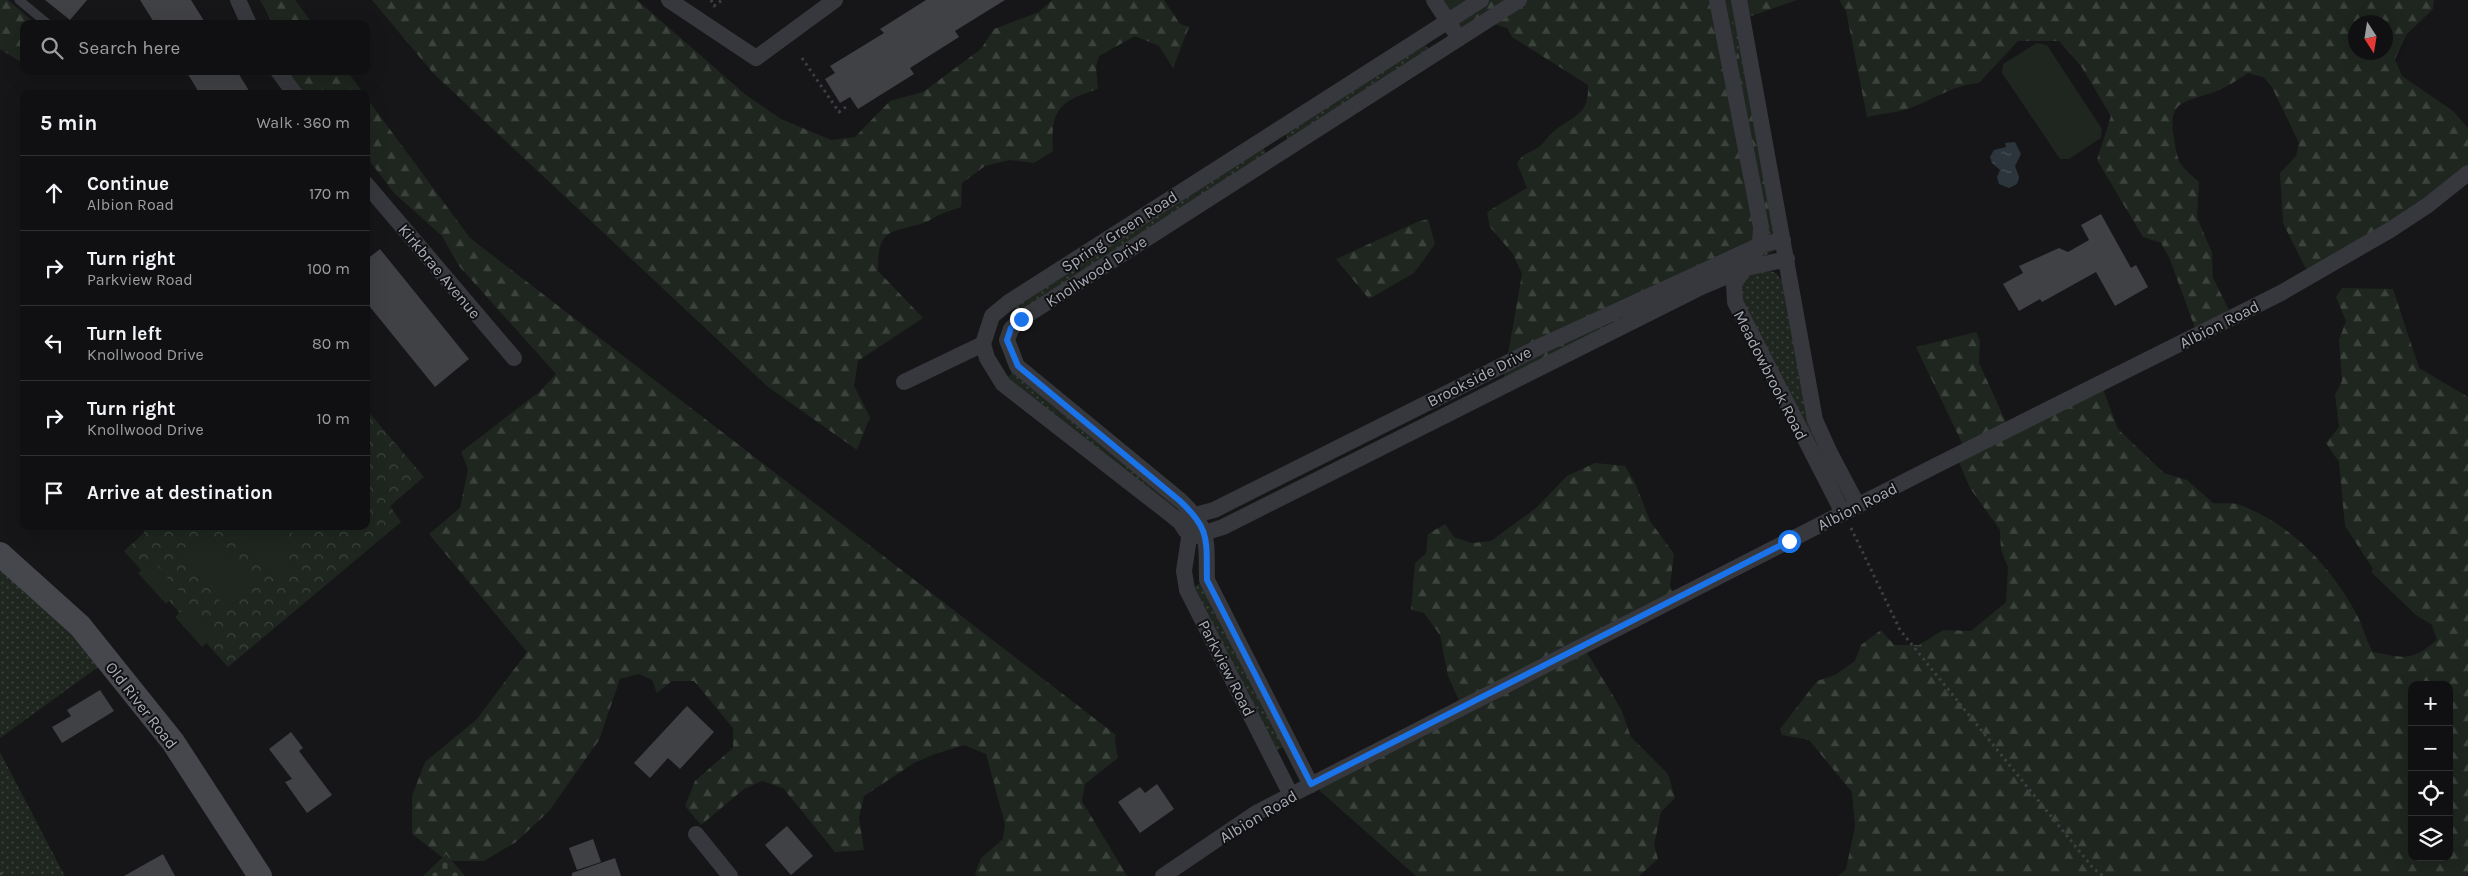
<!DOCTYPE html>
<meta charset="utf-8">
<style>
body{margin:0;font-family:Karla,sans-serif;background:#1e1e20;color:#f1f3f6}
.controls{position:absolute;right:15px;bottom:15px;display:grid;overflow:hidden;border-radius:10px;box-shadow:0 5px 20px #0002}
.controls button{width:45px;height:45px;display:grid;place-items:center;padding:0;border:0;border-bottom:1px solid #303032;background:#101012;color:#f1f3f6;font:25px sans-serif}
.compass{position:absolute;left:2348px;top:15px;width:45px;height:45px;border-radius:50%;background:#101012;box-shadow:0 5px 20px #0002;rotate:168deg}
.stop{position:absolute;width:15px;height:15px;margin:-11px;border:4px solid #1a73e8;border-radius:50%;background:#fff}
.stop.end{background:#1a73e8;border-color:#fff;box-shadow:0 1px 5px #0008}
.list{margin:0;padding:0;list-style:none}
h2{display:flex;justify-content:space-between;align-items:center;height:65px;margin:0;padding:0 20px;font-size:21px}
h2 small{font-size:16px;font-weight:400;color:#9c9d9f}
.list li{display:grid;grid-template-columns:32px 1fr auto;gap:15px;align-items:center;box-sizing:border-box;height:75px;padding:0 20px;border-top:1px solid #303032}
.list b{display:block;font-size:19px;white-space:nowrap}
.list p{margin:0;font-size:16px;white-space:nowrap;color:#9c9d9f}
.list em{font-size:16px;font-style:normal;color:#9c9d9f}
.icon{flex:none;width:28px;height:28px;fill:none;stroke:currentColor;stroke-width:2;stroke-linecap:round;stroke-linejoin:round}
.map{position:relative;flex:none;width:2468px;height:876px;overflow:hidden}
.search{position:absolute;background:#101012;box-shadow:0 5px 20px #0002;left:20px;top:20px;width:350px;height:55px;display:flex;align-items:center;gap:12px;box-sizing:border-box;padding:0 18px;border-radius:10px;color:#9c9d9f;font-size:19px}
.panel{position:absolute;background:#101012;box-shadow:0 5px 20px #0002;left:20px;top:90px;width:350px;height:440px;border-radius:10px}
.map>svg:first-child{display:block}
</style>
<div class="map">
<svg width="2468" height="876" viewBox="0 0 2468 876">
<defs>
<pattern id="grass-dots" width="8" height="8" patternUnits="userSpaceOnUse" patternTransform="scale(1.25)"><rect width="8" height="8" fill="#1e261f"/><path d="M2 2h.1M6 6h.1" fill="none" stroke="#3c433d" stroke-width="1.8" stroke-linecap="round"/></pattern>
<pattern id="forest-firs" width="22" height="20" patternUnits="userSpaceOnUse" patternTransform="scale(1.25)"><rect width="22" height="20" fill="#1e261f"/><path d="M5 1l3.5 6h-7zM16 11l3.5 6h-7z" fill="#3c433d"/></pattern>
<pattern id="cemetery-stones" width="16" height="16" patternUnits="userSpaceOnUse" patternTransform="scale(1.25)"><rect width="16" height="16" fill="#1e261f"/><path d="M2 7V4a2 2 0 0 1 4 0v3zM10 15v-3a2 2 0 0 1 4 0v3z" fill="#3c433d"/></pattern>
<pattern id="park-crowns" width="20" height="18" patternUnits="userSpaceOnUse" patternTransform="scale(1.25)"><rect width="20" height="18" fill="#1e261f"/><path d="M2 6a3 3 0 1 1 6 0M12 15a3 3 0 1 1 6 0" fill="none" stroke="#3c433d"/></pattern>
<pattern id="water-ripples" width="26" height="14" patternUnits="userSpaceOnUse" patternTransform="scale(1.25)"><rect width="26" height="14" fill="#2c353c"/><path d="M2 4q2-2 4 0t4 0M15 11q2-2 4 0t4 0" fill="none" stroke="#485056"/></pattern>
</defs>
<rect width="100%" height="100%" fill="#161618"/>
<path fill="url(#grass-dots)" d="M1726,0L1733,4L1770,222Z
M1421,38L1433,56L1292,145L1280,127Z
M1259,141L1270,159L1021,319L1009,302Z
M1764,269L1776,273L1784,283L1830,453L1816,462L1740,298L1739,279Z
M1017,366L1181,501L1170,514L1003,384Z
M0,554L108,660L0,738Z
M1207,580L1290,744L1270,754L1187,590Z
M0,752L59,865L65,876H0Z"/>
<path fill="url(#forest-firs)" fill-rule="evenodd" d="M0,0H8L36,24H24V64L0,49Z
M260,0H295L313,24H273Z
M372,0H637L746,95L781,119L831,140L855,137L890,101L923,92L981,49L994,29L1039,12L1052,0H1164L1180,24L1189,27L1173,68L1159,46L1135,36L1099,56L1096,66L1098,89C1060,101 1050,109 1053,151L1034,163L1010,160L985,166L962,183L961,207C954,210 946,211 939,215C933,218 927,222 921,224C887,233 878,230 878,271L923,318L858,361L854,386L870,417L857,450L768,387L433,73Z
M1431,0H1797L1731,23L1783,241L1782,247L1503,383L1522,274L1513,254L1490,227L1487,212L1527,188L1517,163C1523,153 1530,153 1539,147C1544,143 1548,136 1553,132C1573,115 1589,117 1588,85L1512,37L1507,28L1487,22L1453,37Z
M1839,0H2434L2433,9L2407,34L2395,59L2402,76L2453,111L2468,128V164L2405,215L2307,271L2283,223L2280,173L2296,156L2299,143L2272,87L2263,77L2248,73C2237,80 2226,88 2214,92C2185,103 2167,99 2174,138C2178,165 2179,164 2199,182L2197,217L2212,253L2213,278L2229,310L2195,328L2169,257L2161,243L2143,237L2097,160L2111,116L2081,66L2059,41H2018L1979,83C1954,85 1936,98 1913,107C1899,113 1882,113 1867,117L1846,11ZM2356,22H2386V52H2356Z
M290,71H347L364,94H304L292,85Z
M366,97L470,238L1116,735L1115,741L1118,758L1085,784L1082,801L1127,876H978L975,874L981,858L1003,839L1005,824L986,754L964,745L935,754L914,763L864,796L859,818L864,850L835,852L783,788L762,781L744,789L701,825L685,806L695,781L733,748V728L694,681H672L657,693L652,680L639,674L620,679L599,740L549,811L516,842L484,861H447L412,834V796L425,762L477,719L527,652L429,534L460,508L468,469L461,452L539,392L556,374L459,266L442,236L394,193L366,156Z
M1428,219L1435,244L1414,273L1369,299L1336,259L1417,222Z
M2342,288L2393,289L2419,368L2468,397V876H1838L1846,869L1855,827L1852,792L1809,740L1782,735L1780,729L1817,681L1835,675L1855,661L1861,645L1881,630L1894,645H1919L1943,630L1971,631L2006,602L2008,567L2001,550L2000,530L1970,488L1955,453L1963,445L1916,347L1976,332L1980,341L1979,363L2006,422L2100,381L2118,429L2164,473L2187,480L2213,503C2221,504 2232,502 2240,505C2292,524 2333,569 2358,617C2364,629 2366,641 2373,652C2404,658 2411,662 2437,640L2432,625L2416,615L2371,572L2373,569L2345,526L2339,462L2326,443L2339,427L2335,395L2342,381L2339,340L2346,321L2336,297ZM2412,685H2449V857H2412Z
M1595,463L1625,466L1635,483L1650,521L1674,554L1670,586L1674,594L1583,646L1621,709L1631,737L1668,774L1675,798L1661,812L1654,845L1658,859L1639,876H1416L1312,784L1461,705L1448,676L1440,635L1424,613L1411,610L1415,563L1426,553L1428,534L1445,524L1454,537L1472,543L1491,541L1536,508L1567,476Z"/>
<path fill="url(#cemetery-stones)" d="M446,854L465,876H423Z"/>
<path fill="url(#park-crowns)" d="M366,409L424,477L390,506L401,522L228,667L124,551L144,533L145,526H366Z"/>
<path fill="#1e261f" d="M2037,43L2047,45L2102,129L2101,138L2069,159H2060L2002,73L2003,64Z
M226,526H270L293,553L288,558L295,566L281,579L273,571L269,574Z
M286,526H323L302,545Z
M205,531L254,586L227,609L179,554Z
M153,561L180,592L166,604L138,573Z
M190,604L217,634L202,647L175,617Z"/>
<path fill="url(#water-ripples)" d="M2015,142L2021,154L2015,166L2019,177L2017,184L2009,188L1999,184L1997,177L2000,170L1992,163L1990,157L1994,150L2006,147L2005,143Z"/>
<path fill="#404145" d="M45,0H87L70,20Z
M140,0H191L206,24H155Z
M926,0H1005L955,31L959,37L910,68L914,74L858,109L850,97L840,103L825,79L835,73L830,66L884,33L880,29Z
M186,71H237L251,94H200Z
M2101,214L2131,268L2136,265L2148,287L2115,306L2096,272L2042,302L2040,299L2019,311L2003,284L2023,273L2019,266L2059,248L2068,252L2089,240L2081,225Z
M380,249L469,359L435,387L366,302V260Z
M100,690L114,711L62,743L52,727L71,716L67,710Z
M687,706L714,732L680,769L668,758L650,778L634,763Z
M291,732L303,748L299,751L332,795L307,813L285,782L292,779L269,749Z
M1157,784L1174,809L1140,833L1118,802L1140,787L1145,793Z
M787,826L813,856L791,875L765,845Z
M593,839L601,862L577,870L569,848Z
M163,854L175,876H124Z
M615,858L621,876H572V873Z"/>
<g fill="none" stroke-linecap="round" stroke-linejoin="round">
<path stroke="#3d3f44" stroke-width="3" stroke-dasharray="2.5 4" stroke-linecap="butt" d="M711,0L714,6L722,0
M802,58L839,112L847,106
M1851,528L1900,630L2093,868L2103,876
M0,873L5,876"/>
<path stroke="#37383d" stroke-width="9" d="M19,0L48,24"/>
<path stroke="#37383d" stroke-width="16" d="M238,0L249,24
M669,0L756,58L835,0
M1434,0L1453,29
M1717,0L1761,227L1760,245L1734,284L1735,302L1843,513
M1739,0L1815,420L1830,453L1858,506
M278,71L295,94
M366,184L514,358
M983,344L992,316L1009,302L1481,0
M983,344L987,358L1003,384L1170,514L1180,522L1186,531
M904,382L983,344
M1180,522L1195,515L1214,510L1543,345L1760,245L1783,240
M1189,538L1223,527L1697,289L1746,268L1787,259
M1189,538L1184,571L1187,590L1291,795
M1311,785L1207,580C1206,541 1211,530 1181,501L1017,366L1007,340L1011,329L1021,319L1519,0
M696,834L730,876
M1163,876L1256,813L1291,795L1937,465L2281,293L2390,230L2428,205L2468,173"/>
<path stroke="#45474d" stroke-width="24" d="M0,554L80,626L173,742L260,876"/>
</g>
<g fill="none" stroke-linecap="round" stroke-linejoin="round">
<path stroke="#1a73e8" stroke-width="6" d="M1021,319L1011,328L1007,340L1018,366L1180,501C1211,530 1206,540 1207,580L1311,784L1789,541"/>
</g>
<g text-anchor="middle" stroke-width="4" stroke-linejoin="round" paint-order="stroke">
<g font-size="16" fill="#a8adb8" stroke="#111113">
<text transform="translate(1119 231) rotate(-33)" y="6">Spring Green Road</text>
<text transform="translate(440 271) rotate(50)" y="6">Kirkbrae Avenue</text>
<text transform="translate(1096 271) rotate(-33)" y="6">Knollwood Drive</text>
<text transform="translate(2219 324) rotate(-27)" y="6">Albion Road</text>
<text transform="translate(1771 375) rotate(63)" y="6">Meadowbrook Road</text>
<text transform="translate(1479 376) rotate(-27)" y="6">Brookside Drive</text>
<text transform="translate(1857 506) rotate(-27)" y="6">Albion Road</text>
<text transform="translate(1227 668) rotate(63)" y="6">Parkview Road</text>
<text transform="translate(142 705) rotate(52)" y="6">Old River Road</text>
<text transform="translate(1258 816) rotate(-31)" y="6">Albion Road</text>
</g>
</g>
</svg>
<div class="controls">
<button>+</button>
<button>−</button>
<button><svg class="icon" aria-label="locate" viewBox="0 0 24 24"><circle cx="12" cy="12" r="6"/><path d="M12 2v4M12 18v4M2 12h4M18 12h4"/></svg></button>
<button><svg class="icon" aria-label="layers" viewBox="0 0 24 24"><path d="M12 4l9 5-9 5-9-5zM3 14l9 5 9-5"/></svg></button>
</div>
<svg class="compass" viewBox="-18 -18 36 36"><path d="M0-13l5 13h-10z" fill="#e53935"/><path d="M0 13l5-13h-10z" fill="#9c9d9f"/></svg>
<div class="stop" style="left:1789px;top:541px"></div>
<div class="stop end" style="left:1021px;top:319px"></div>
<div class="search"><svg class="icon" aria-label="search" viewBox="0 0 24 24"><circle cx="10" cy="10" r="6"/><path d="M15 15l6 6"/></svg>Search here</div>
<section class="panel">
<h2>5 min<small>Walk · 360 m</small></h2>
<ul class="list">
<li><svg class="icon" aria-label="ahead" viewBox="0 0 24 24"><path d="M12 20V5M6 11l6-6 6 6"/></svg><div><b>Continue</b><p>Albion Road</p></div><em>170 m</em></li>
<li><svg class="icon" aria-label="right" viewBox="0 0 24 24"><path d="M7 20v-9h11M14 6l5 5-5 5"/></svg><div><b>Turn right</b><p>Parkview Road</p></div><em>100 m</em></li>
<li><svg class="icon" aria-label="left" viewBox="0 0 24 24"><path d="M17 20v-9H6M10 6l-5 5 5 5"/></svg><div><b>Turn left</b><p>Knollwood Drive</p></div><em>80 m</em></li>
<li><svg class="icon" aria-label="right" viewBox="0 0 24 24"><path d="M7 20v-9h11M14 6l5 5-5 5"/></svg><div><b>Turn right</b><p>Knollwood Drive</p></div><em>10 m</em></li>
<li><svg class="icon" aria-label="arrive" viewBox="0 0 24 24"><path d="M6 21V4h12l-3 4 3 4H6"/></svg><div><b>Arrive at destination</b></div></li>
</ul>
</section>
</div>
